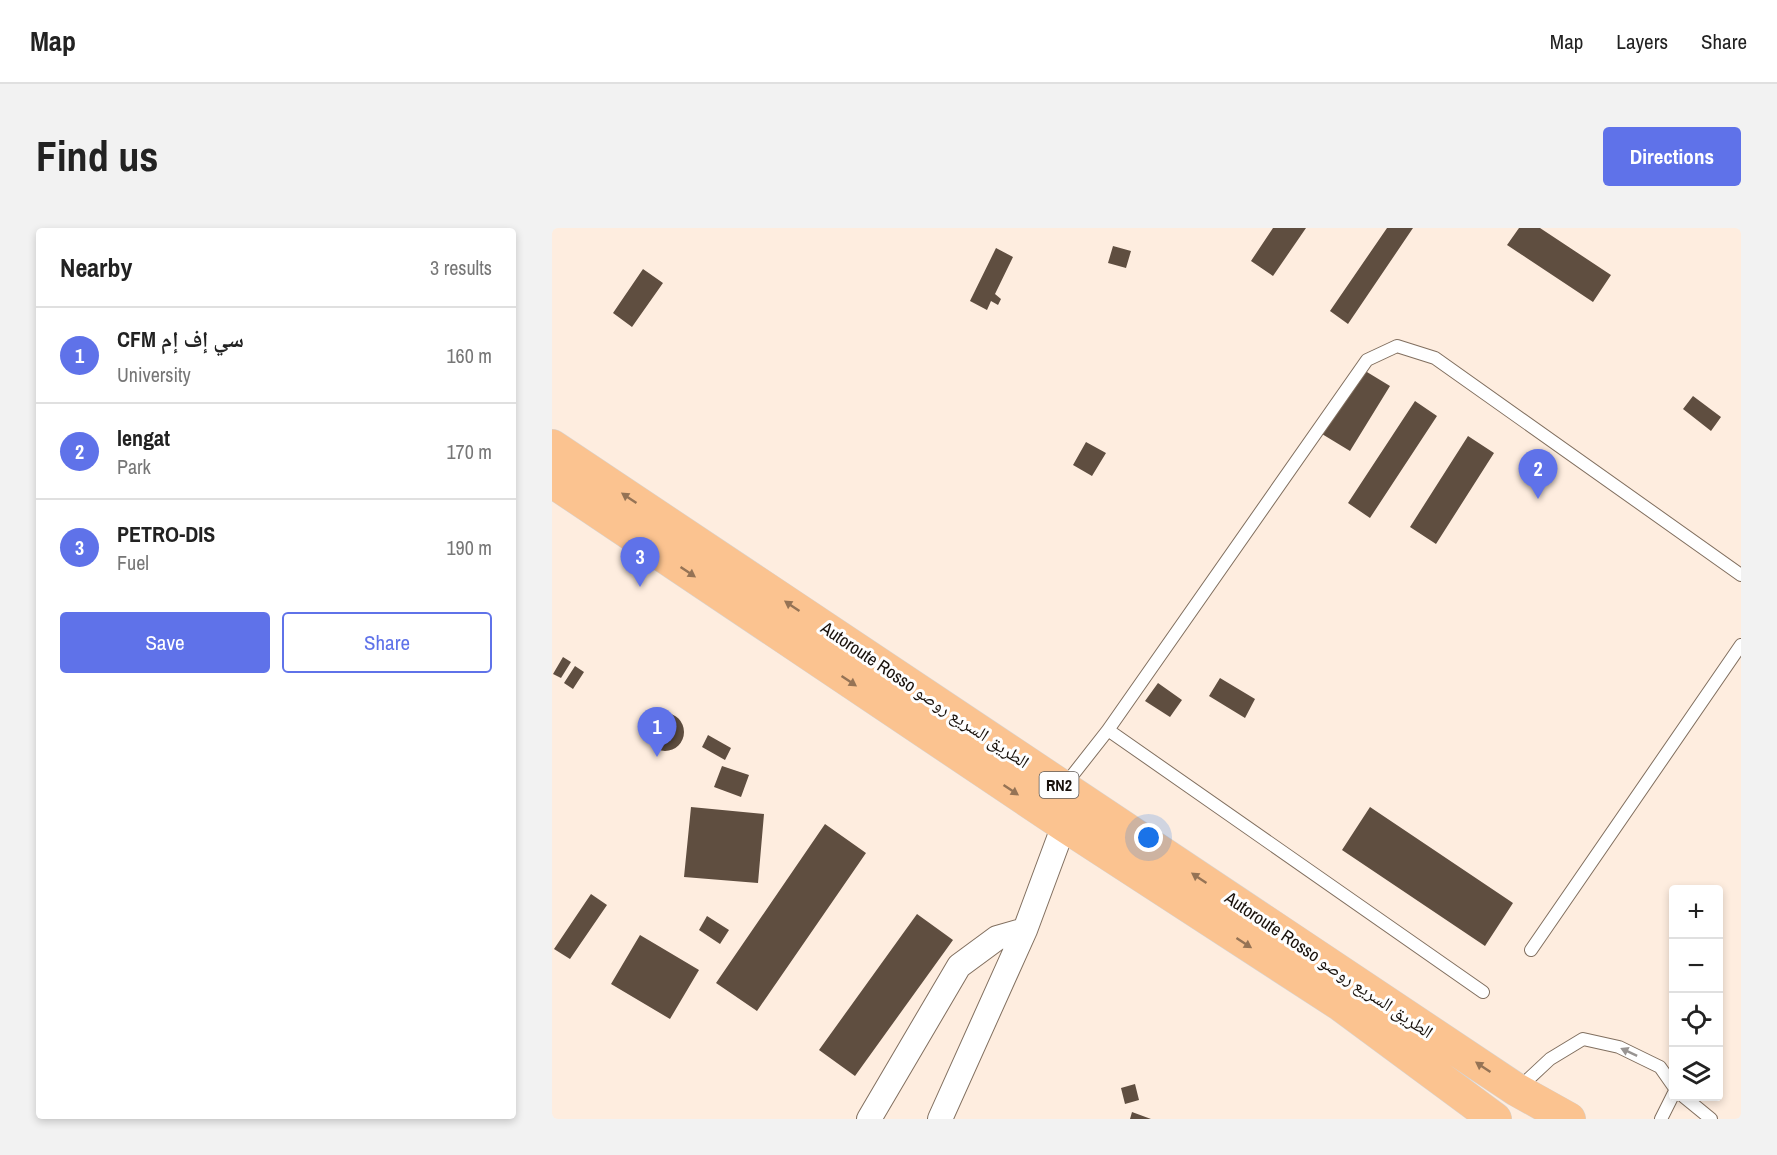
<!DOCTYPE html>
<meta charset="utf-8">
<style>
body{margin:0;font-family:"Archivo Narrow","Noto Naskh Arabic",sans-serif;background:#f2f2f2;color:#222}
.controls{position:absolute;right:18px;bottom:18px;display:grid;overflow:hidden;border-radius:6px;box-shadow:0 3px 9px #0003}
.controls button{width:54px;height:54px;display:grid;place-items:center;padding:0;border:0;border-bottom:2px solid #e0e0e0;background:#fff;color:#222;font:30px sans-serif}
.you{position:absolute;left:597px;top:610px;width:21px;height:21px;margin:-15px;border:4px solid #fff;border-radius:50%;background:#1a73e8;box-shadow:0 0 0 9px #1a73e833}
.badge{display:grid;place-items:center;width:39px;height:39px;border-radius:50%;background:#5f72e9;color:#fff;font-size:20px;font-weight:700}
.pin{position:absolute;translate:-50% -50px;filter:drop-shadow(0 2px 3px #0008)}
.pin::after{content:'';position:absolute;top:32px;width:21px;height:18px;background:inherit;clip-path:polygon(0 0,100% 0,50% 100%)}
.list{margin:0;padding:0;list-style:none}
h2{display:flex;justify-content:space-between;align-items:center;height:78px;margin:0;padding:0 24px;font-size:26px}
h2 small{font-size:20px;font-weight:400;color:#767676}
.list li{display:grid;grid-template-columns:39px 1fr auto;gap:18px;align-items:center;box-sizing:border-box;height:96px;padding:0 24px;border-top:2px solid #e0e0e0}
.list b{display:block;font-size:22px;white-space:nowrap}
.list p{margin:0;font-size:20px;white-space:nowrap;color:#767676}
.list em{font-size:20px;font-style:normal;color:#767676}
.actions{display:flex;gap:12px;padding:18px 24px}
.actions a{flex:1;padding:14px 0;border:2px solid #5f72e9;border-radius:6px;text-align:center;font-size:21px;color:#5f72e9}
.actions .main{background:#5f72e9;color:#fff}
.icon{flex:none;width:33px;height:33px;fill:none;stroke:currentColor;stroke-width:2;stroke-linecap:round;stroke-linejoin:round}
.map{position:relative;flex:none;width:1189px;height:891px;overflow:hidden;border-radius:6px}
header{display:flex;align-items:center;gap:36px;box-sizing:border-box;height:84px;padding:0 30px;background:#fff;border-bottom:2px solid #e0e0e0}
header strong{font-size:28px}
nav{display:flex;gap:33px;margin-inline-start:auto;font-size:21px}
.intro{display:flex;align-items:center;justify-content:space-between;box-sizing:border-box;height:144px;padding:0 36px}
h1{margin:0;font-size:42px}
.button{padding:15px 27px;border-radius:6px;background:#5f72e9;color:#fff;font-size:21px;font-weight:700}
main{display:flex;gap:36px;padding:0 36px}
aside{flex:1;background:#fff;border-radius:6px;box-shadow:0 3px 9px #0003}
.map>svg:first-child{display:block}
</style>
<header>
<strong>Map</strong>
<nav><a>Map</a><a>Layers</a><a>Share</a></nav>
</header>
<div class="intro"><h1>Find us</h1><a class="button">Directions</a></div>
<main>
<aside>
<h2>Nearby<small>3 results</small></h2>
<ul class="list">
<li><span class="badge">1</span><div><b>CFM سي إف إم</b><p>University</p></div><em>160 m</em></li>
<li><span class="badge">2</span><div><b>lengat</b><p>Park</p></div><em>170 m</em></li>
<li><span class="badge">3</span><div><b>PETRO-DIS</b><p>Fuel</p></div><em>190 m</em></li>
</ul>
<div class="actions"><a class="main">Save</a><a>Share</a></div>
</aside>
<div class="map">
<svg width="1189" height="891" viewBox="0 0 1189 891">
<rect width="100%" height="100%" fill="#feeddf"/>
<path fill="#5f4e40" d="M721,0H754L721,48L699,33Z
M835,0H861L796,96L778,83Z
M967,0H988L1059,47L1041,74L955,17Z
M561,18L579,23L574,40L556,35Z
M444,20L461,29L443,66L449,71L446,77L439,73L435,82L418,73Z
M91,41L111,55L80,99L61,85Z
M810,141L838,158L798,223L770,206Z
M1141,168L1169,189L1159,203L1131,181Z
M863,173L885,188L818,290L796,275Z
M916,208L942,225L884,316L858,299Z
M534,214L554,225L540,248L521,237Z
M11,429L19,434L9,450L1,446Z
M23,438L32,444L21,461L12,455Z
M668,450L703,471L693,490L657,468Z
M606,455L630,472L618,489L593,473Z
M94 504a19 19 0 1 1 38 0a19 19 0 1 1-38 0Z
M156,507L179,520L173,532L150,519Z
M170,538L197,547L189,569L162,559Z
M139,579L212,586L206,655L132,649Z
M818,579L961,675L933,718L790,622Z
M273,596L314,625L205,783L164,755Z
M39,666L55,677L18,731L2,721Z
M365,686L401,712L303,848L267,822Z
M155,688L177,702L168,716L147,702Z
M88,707L147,742L118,791L59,756Z
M583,856L587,872L573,876L569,860Z
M580,884L599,891H578Z"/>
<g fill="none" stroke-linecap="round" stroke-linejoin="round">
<g stroke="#816f5f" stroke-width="14">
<path id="service" d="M556,502L931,764
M512,558L556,502L815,132L845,118L883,130L1189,347
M979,722L1189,417
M967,860L998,831L1031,811L1067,819L1108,839L1122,859
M1131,868L1159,891
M1109,891L1122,865"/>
</g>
<g stroke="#816f5f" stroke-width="26">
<path id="minor" d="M317,891L407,738L445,710L473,702
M388,891L473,702L512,597"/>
</g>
<g stroke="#d6d4d3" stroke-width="34">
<path id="trunk" d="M0,218L965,862L1017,891
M0,253L512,597L789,777L943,891"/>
</g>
<use href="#service" stroke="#fff" stroke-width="12"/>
<use href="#minor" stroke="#fff" stroke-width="24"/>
<use href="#trunk" stroke="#fbc390" stroke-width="33"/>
</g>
<defs><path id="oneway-solid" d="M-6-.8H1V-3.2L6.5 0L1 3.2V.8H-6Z" transform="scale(1.5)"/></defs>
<g fill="#957355">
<use href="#oneway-solid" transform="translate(77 270) rotate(-146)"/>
<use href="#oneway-solid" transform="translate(136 344) rotate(34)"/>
<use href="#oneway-solid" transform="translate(240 378) rotate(-146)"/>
<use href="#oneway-solid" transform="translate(297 453) rotate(34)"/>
<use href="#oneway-solid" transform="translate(459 562) rotate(34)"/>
<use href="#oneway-solid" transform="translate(647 650) rotate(-146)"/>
<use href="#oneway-solid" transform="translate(692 715) rotate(33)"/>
<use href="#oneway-solid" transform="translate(931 839) rotate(-146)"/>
</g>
<use fill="#989492" href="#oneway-solid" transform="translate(1077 824) rotate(-155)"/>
<g text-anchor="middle" stroke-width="6" stroke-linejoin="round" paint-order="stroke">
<rect fill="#fefefe" stroke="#5e5955" stroke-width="1.5" x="487.5" y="544" width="39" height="26" rx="4.5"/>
<g font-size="16" font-weight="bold" fill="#19120c">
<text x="507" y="563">RN2</text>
</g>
<g font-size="18" fill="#19120c" stroke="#fefefe">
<text transform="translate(373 467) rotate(34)" y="6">Autoroute Rosso الطريق السريع روصو</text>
<text transform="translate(777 737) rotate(34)" y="6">Autoroute Rosso الطريق السريع روصو</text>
</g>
</g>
</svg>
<div class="controls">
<button>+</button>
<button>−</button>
<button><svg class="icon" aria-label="locate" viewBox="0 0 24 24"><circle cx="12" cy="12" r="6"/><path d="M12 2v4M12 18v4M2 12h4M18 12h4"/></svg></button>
<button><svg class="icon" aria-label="layers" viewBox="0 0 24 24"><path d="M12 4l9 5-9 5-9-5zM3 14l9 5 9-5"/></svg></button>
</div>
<div class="you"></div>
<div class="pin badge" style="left:105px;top:529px">1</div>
<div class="pin badge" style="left:986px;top:271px">2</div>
<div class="pin badge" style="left:88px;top:359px">3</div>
</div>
</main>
